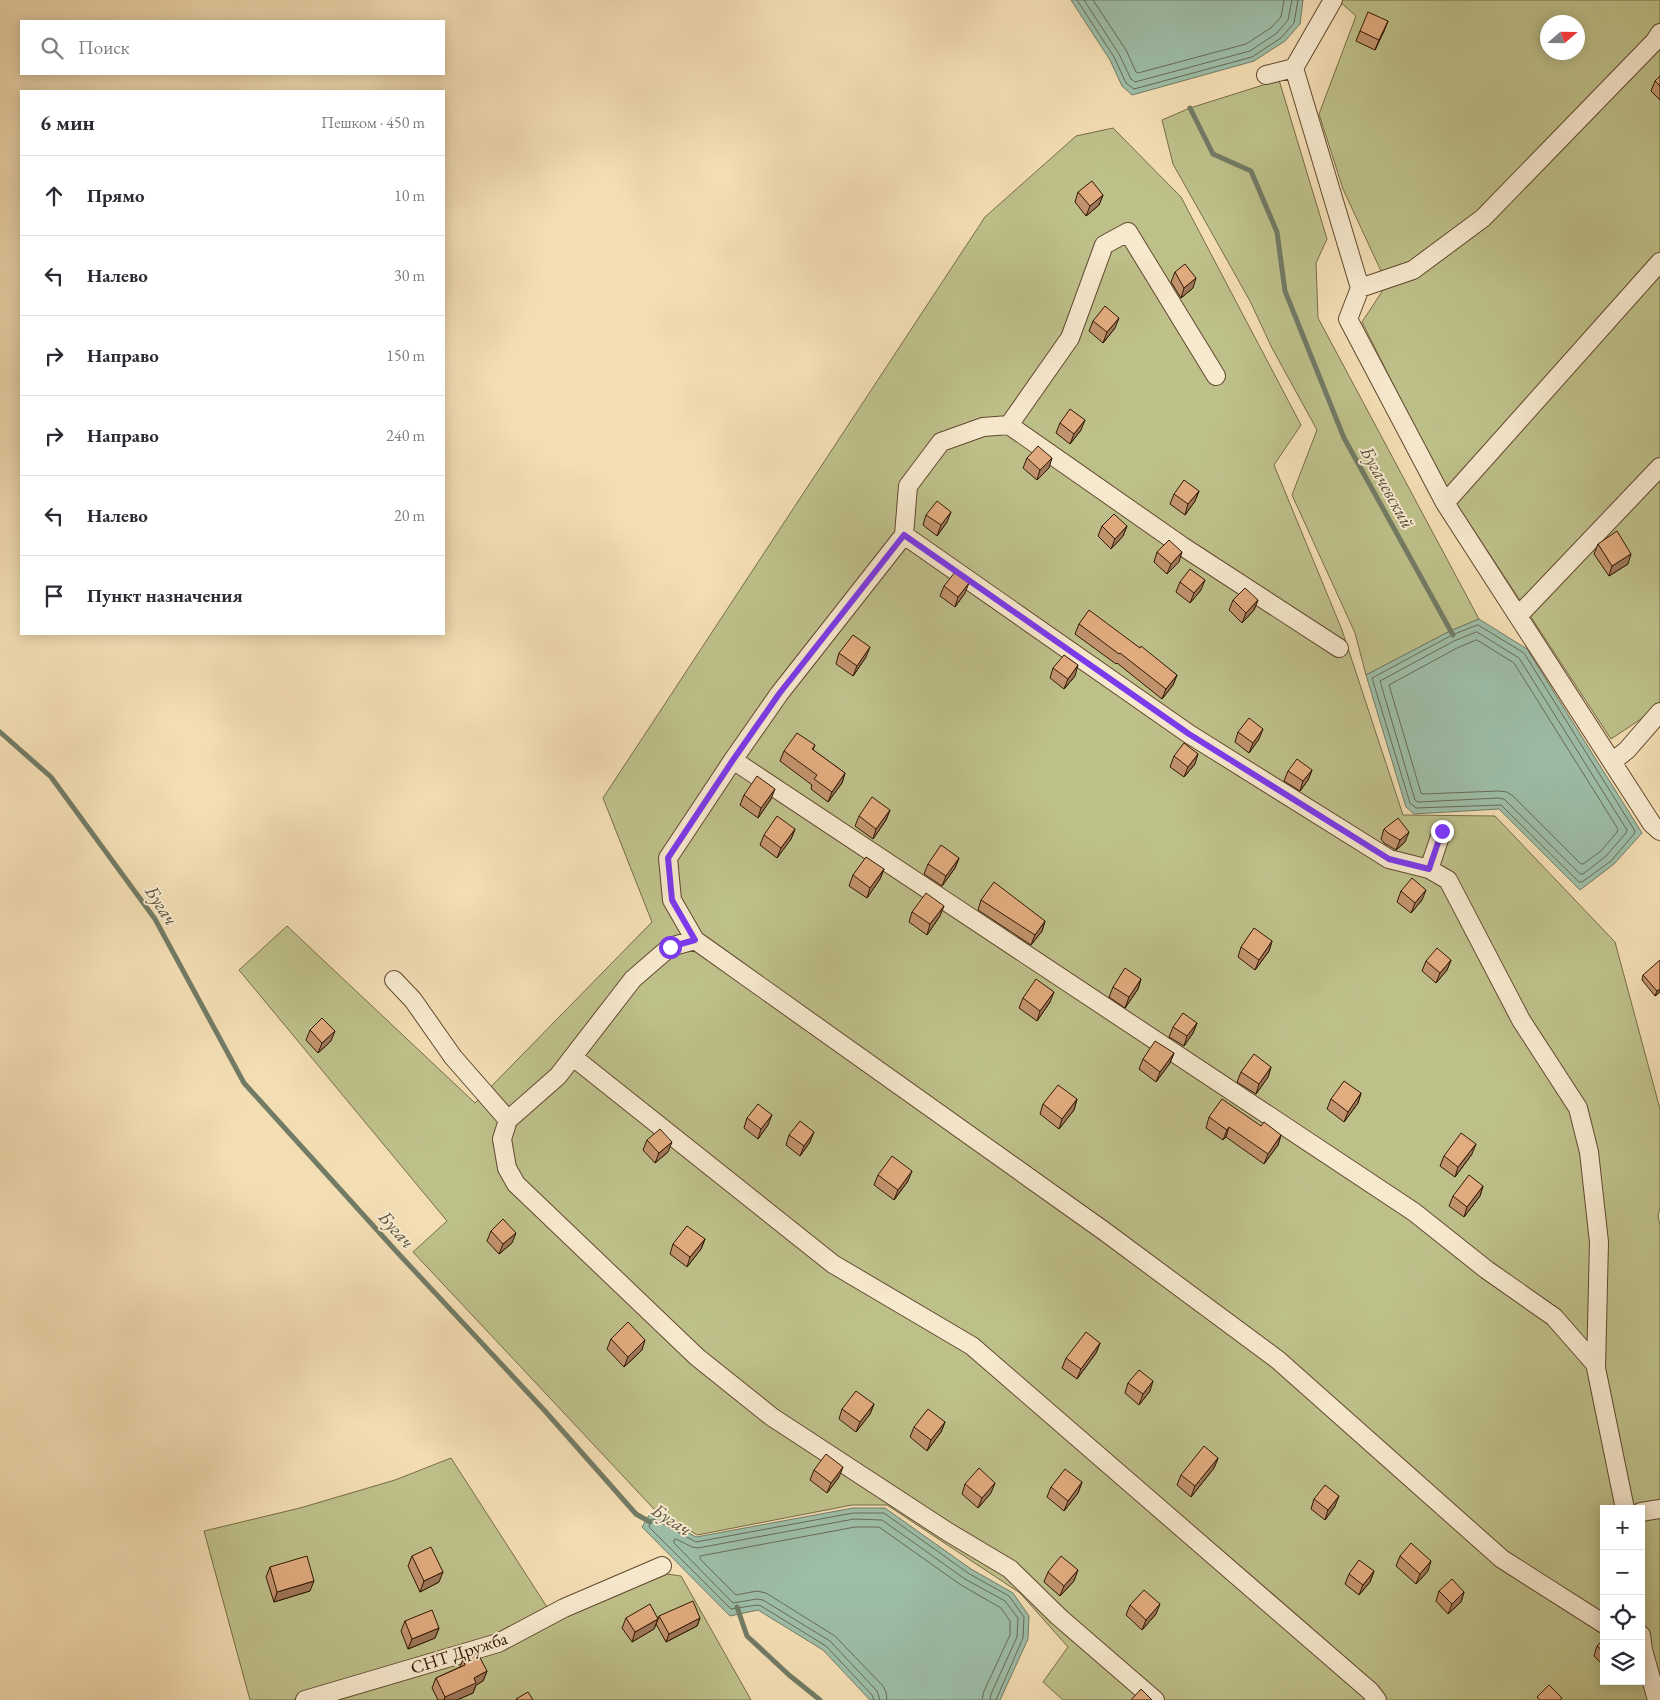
<!DOCTYPE html>
<html lang="ru">
<meta charset="utf-8">
<style>
body{margin:0;font-family:"EB Garamond",serif;background:#f2f2f3;color:#2b2b33}
.controls{position:absolute;right:15px;bottom:15px;display:grid;overflow:hidden;border-radius:0px;box-shadow:0 2px 12px #0003}
.controls button{width:45px;height:45px;display:grid;place-items:center;padding:0;border:0;border-bottom:1px solid #e1e1e2;background:#fff;color:#2b2b33;font:25px sans-serif}
.compass{position:absolute;left:1540px;top:15px;width:45px;height:45px;border-radius:50%;background:#fff;box-shadow:0 2px 12px #0003;rotate:70deg}
.stop{position:absolute;width:15px;height:15px;margin:-11px;border:4px solid #7c3aed;border-radius:50%;background:#fff}
.stop.end{background:#7c3aed;border-color:#fff;box-shadow:0 1px 5px #0008}
.list{margin:0;padding:0;list-style:none}
h2{display:flex;justify-content:space-between;align-items:center;height:65px;margin:0;padding:0 20px;font-size:21px}
h2 small{font-size:16px;font-weight:400;color:#7c7c81}
.list li{display:grid;grid-template-columns:32px 1fr auto;gap:15px;align-items:center;box-sizing:border-box;height:80px;padding:0 20px;border-top:1px solid #e1e1e2}
.list b{display:block;font-size:19px;white-space:nowrap}
.list em{font-size:16px;font-style:normal;color:#7c7c81}
.icon{flex:none;width:28px;height:28px;fill:none;stroke:currentColor;stroke-width:2;stroke-linecap:round;stroke-linejoin:round}
.map{position:relative;flex:none;width:1660px;height:1700px;overflow:hidden}
.search{position:absolute;background:#fff;box-shadow:0 2px 12px #0003;left:20px;top:20px;width:425px;height:55px;display:flex;align-items:center;gap:12px;box-sizing:border-box;padding:0 18px;border-radius:0px;color:#7c7c81;font-size:19px}
.panel{position:absolute;background:#fff;box-shadow:0 2px 12px #0003;left:20px;top:90px;width:425px;height:545px;border-radius:0px}
.map>svg:first-child{display:block}
</style>
<div class="map">
<svg width="1660" height="1700" viewBox="0 0 1660 1700">
<rect width="100%" height="100%" fill="#f3ddb3"/>
<filter id="stains"><feTurbulence type="fractalNoise" baseFrequency=".004" numOctaves="4"/><feColorMatrix values="0 0 0 0 .2 0 0 0 0 .09 0 0 0 0 .02 0 0 0 .5 -.17"/></filter>
<radialGradient id="worn" r=".72"><stop offset=".6" stop-color="#630" stop-opacity="0"/><stop offset="1" stop-color="#630" stop-opacity=".3"/></radialGradient>
<path fill="#bec08a" stroke="#786c46" fill-rule="evenodd" d="M1338,0H1660V703L1653,711L1611,739L1441,480L1362,322L1387,284L1343,189L1319,114L1356,16ZM1548,22H1578V52H1548Z
M1279,80L1327,239L1316,263L1318,318L1479,619L1450,631L1366,675L1355,633L1292,495L1317,430L1272,348L1250,301L1173,164L1162,120L1190,108Z
M1113,128L1181,197L1301,425L1274,465L1342,630L1403,815L1495,816L1615,942L1660,1109V1208L1658,1216L1660,1225V1700H1063L1043,1682L1068,1647L1020,1593L887,1505H852L697,1535L653,1508L413,1252L447,1221L239,970L287,926L475,1103L652,922L603,798L985,217L1076,136ZM1604,1509H1641V1681H1604Z
M451,1458L556,1621L667,1574L681,1576L751,1700H250L204,1531L300,1508L395,1480Z"/>
<path fill="#9dbda7" stroke="#727b65" d="M1071,0H1303L1300,24L1285,41L1254,61L1132,95L1122,86L1110,60Z
M1479,619L1527,649L1642,833L1614,864L1580,890L1499,809L1414,814L1406,807L1366,675L1450,631Z
M853,1508H885L971,1569L1013,1593L1029,1616L1028,1639L1000,1700H870L823,1650L758,1610L730,1616L642,1527L651,1512L696,1537Z"/>
<g fill="none" stroke-linecap="round" stroke-linejoin="round">
<path stroke="#676a54" stroke-width="1" d="M1077,0L1114,57L1126,83L1134,89L1252,57L1281,38L1294,23L1298,0
M1084,0L1119,54L1131,79L1135,82L1250,51L1277,33L1288,20L1292,0
M1093,0L1126,50L1136,72L1138,73L1246,44L1272,27L1281,17L1284,0
M1478,625L1524,653L1635,831L1634,834L1611,861L1582,882H1579L1501,805L1416,808L1410,803L1372,678L1452,635Z
M1477,632L1519,658L1627,830L1626,833L1606,856L1583,874H1580L1504,799L1498,798L1418,802L1415,800L1380,681L1454,641Z
M1477,640L1514,663L1618,829L1617,832L1601,851L1583,864H1581L1513,796L1507,792L1499,791L1423,794L1421,793L1389,685L1457,648Z
M874,1700L872,1695L826,1646L761,1606L757,1605L731,1609L649,1527L651,1520L654,1519L696,1542L853,1513H884L968,1573L1009,1596L1024,1617L1023,1638L996,1700
M880,1700L877,1691L830,1641L763,1600L757,1599L733,1603L674,1543V1540L676,1539L692,1547L698,1548L854,1519L882,1520L965,1579L1005,1601L1018,1618L1017,1637L991,1694L990,1700
M887,1700L886,1692L883,1686L835,1636L766,1593L757,1591L736,1595L700,1559V1556L855,1527H879L961,1585L1001,1608L1010,1621V1635L984,1691L982,1700"/>
<path stroke="#727b65" stroke-width="5" d="M1190,108L1213,154L1251,171L1277,232L1285,291L1344,438L1453,635
M0,732L51,777L155,919L244,1083L396,1251L545,1411L636,1514L650,1522
M737,1607L747,1636L789,1675L820,1700"/>
<g stroke="#62482e" stroke-width="20">
<path id="minor" d="M1333,0L1294,68L1360,288L1413,270L1483,218L1655,41L1660,33
M1266,75L1294,68
M1360,288L1348,319L1445,503L1652,824L1660,831
M1009,425L1182,546L1339,648
M1445,503L1660,262
M904,535L908,486L941,442L983,427L1009,425L1070,338L1104,245L1128,232L1216,376
M1518,616L1660,467
M733,760L1414,1212L1487,1270L1554,1317L1596,1365
M1613,761L1627,750L1660,712
M1442,831L1429,869L1448,880L1521,1020L1578,1108L1589,1152L1599,1242L1596,1368L1625,1509
M1429,869L1389,859L1189,734L904,535L779,694L733,760L668,858L672,900L695,940L1104,1231L1278,1360L1502,1559L1604,1624
M394,980L413,1000L453,1057L508,1120L502,1139L507,1168L516,1184L697,1357L772,1417L948,1532L1010,1569L1059,1617L1155,1700
M573,1057L833,1264L972,1346L1370,1691L1377,1700
M508,1120L558,1076L633,979L670,947L695,940
M1641,1512L1660,1509
M1641,1635L1643,1650L1657,1700
M305,1700L498,1643L564,1608L662,1566"/>
</g>
<use href="#minor" stroke="#f7e9ce" stroke-width="18"/>
</g>
<path fill="#c2946e" stroke="#311702" d="M1388,21L1384,31L1375,50L1356,41L1360,31Z
M1660,76V100L1651,91L1655,81Z
M1078,192L1103,195L1099,205L1086,216L1075,202Z
M1175,272L1193,288L1181,298L1171,282Z
M1093,321L1115,328L1103,343L1089,331Z
M1060,423L1081,430L1070,444L1056,433Z
M1027,458L1049,468L1037,480L1023,468Z
M1199,491L1195,501L1185,515L1170,504L1174,494Z
M926,515L947,522L937,536L923,525Z
M1102,526H1127L1123,536L1111,549L1098,536Z
M1598,544L1628,564L1609,576L1594,554Z
M1157,552L1179,562L1167,574L1154,562Z
M1180,582L1201,590L1190,603L1176,592Z
M944,586L965,593L955,607L940,596Z
M1233,600H1258L1254,610L1242,623L1229,610Z
M1079,624L1140,648L1177,675L1173,685L1162,699L1117,663L1116,664L1075,634Z
M839,653L866,657L853,676L836,664Z
M1053,668L1075,676L1064,689L1050,678Z
M1238,732L1259,739L1249,753L1235,742Z
M815,745L813,750L845,773L842,783L828,802L811,789L812,785L780,761L784,751Z
M1174,756L1195,764L1184,777L1170,767Z
M1312,770L1308,780L1300,791L1284,781L1288,771Z
M744,795L771,799L758,818L740,805Z
M890,810L886,820L873,839L855,826L859,816Z
M795,829L791,839L777,858L760,845L764,835Z
M1384,829L1405,842L1396,850L1384,843L1381,839Z
M959,858L955,868L942,886L924,874L928,864Z
M884,869L880,879L867,898L849,886L853,875Z
M1401,891L1422,900L1411,913L1397,902Z
M981,900L1045,921L1042,931L1031,945L978,910Z
M912,912L940,916L927,935L909,922Z
M1272,941L1269,951L1255,970L1238,957L1241,947Z
M1451,960L1447,970L1436,983L1422,971L1426,961Z
M1643,975L1660,992L1655,996L1642,980Z
M1141,979L1138,989L1125,1008L1109,997L1113,987Z
M1023,998L1050,1002L1037,1021L1019,1008Z
M1197,1023L1193,1033L1184,1046L1169,1037L1173,1027Z
M310,1030L331,1041L318,1053L306,1040Z
M1174,1053L1170,1063L1156,1082L1139,1069L1143,1059Z
M1271,1067L1268,1077L1256,1094L1237,1082L1241,1072Z
M1361,1093L1358,1103L1344,1122L1327,1109L1331,1099Z
M1077,1099L1074,1110L1059,1129L1040,1114L1043,1104Z
M1209,1117L1261,1126L1281,1135L1278,1145L1264,1164L1226,1137L1223,1140L1206,1128Z
M747,1118L768,1125L758,1139L744,1128Z
M789,1135L810,1142L800,1156L786,1145Z
M647,1140L668,1152L655,1163L643,1150Z
M1472,1154L1455,1177L1440,1166L1444,1156Z
M878,1175L908,1181L894,1200L874,1185Z
M1483,1186L1480,1196L1464,1217L1449,1206L1453,1196Z
M491,1231L512,1243L499,1254L487,1241Z
M705,1239L701,1249L687,1267L670,1254L673,1244Z
M611,1339L642,1350L624,1367L607,1349Z
M1100,1343L1096,1353L1077,1379L1062,1368L1066,1358Z
M1128,1383L1150,1391L1139,1405L1125,1393Z
M874,1404L870,1414L856,1432L839,1419L842,1409Z
M945,1422L941,1432L927,1451L910,1437L914,1427Z
M1218,1458L1214,1468L1191,1497L1177,1485L1181,1475Z
M814,1470L839,1477L827,1493L810,1480Z
M1082,1482L1078,1493L1064,1511L1047,1497L1051,1487Z
M965,1484L991,1493L978,1508L962,1494Z
M1314,1499L1335,1506L1325,1520L1311,1509Z
M412,1556L439,1582L420,1592L408,1566Z
M1400,1556L1428,1571L1416,1584L1396,1566Z
M270,1567L310,1591L274,1602L266,1577Z
M1374,1571L1370,1582L1359,1595L1345,1584L1349,1574Z
M1048,1572L1074,1581L1060,1596L1044,1582Z
M1439,1591L1464,1592L1461,1602L1448,1614L1436,1601Z
M1130,1605L1156,1614L1142,1630L1126,1615Z
M659,1616L700,1618L697,1626L666,1642L656,1624Z
M626,1618L658,1619L654,1629L632,1642L622,1628Z
M405,1621L439,1628L435,1638L408,1649L401,1631Z
M1604,1639V1666L1594,1656L1597,1646Z
M463,1659L487,1671L483,1681L476,1685L473,1693L457,1700H438L432,1688L436,1678L460,1667Z"/>
<path fill="#9e785a" stroke="#311702" d="M1388,21L1384,31L1375,50L1379,40Z
M1103,195L1099,205L1086,216L1090,206Z
M1196,278L1193,288L1181,298L1184,288Z
M1119,318L1115,328L1103,343L1107,332Z
M1085,420L1081,430L1070,444L1074,434Z
M1052,458L1049,468L1037,480L1040,470Z
M1199,491L1195,501L1185,515L1188,504Z
M951,512L947,522L937,536L941,525Z
M1127,526L1123,536L1111,549L1115,539Z
M1182,552L1179,562L1167,574L1171,564Z
M1631,554L1628,564L1609,576L1612,566Z
M1205,580L1201,590L1190,603L1194,593Z
M969,583L965,593L955,607L958,597Z
M1258,600L1254,610L1242,623L1246,613Z
M870,647L866,657L853,676L857,666Z
M1078,665L1075,676L1064,689L1068,679Z
M1177,675L1173,685L1162,699L1166,689Z
M1263,729L1259,739L1249,753L1253,743Z
M1198,754L1195,764L1184,777L1188,767Z
M1312,770L1308,780L1300,791L1303,781Z
M845,773L842,783L828,802L832,792Z
M775,789L771,799L758,818L761,808Z
M890,810L886,820L873,839L876,829Z
M795,829L791,839L777,858L781,848Z
M1409,832L1405,842L1396,850L1400,840Z
M959,858L955,868L942,886L946,876Z
M884,869L880,879L867,898L870,888Z
M1426,890L1422,900L1411,913L1415,903Z
M944,906L940,916L927,935L930,924Z
M1045,921L1042,931L1031,945L1035,935Z
M1272,941L1269,951L1255,970L1259,960Z
M1451,960L1447,970L1436,983L1440,973Z
M1141,979L1138,989L1125,1008L1129,997Z
M1660,989V992L1655,996L1657,991Z
M1054,992L1050,1002L1037,1021L1040,1011Z
M1197,1023L1193,1033L1184,1046L1187,1036Z
M335,1031L331,1041L318,1053L322,1043Z
M1174,1053L1170,1063L1156,1082L1160,1072Z
M1271,1067L1268,1077L1256,1094L1259,1084Z
M1361,1093L1358,1103L1344,1122L1348,1112Z
M1077,1099L1074,1110L1059,1129L1062,1119Z
M772,1115L768,1125L758,1139L761,1129Z
M1229,1127L1226,1137L1223,1140L1227,1130Z
M814,1132L810,1142L800,1156L804,1146Z
M1281,1135L1278,1145L1264,1164L1268,1154Z
M672,1142L668,1152L655,1163L659,1153Z
M1476,1144L1472,1154L1455,1177L1458,1167Z
M912,1171L908,1181L894,1200L898,1190Z
M1483,1186L1480,1196L1464,1217L1467,1207Z
M516,1233L512,1243L499,1254L503,1244Z
M705,1239L701,1249L687,1267L690,1257Z
M645,1340L642,1350L624,1367L628,1357Z
M1100,1343L1096,1353L1077,1379L1081,1369Z
M1153,1381L1150,1391L1139,1405L1143,1394Z
M874,1404L870,1414L856,1432L860,1422Z
M945,1422L941,1432L927,1451L931,1440Z
M1218,1458L1214,1468L1191,1497L1195,1486Z
M843,1467L839,1477L827,1493L831,1483Z
M1082,1482L1078,1493L1064,1511L1068,1501Z
M995,1483L991,1493L978,1508L982,1498Z
M1339,1496L1335,1506L1325,1520L1328,1510Z
M1431,1561L1428,1571L1416,1584L1420,1574Z
M1078,1570L1074,1581L1060,1596L1064,1586Z
M1374,1571L1370,1582L1359,1595L1363,1585Z
M443,1572L439,1582L420,1592L424,1581Z
M314,1581L310,1591L274,1602L277,1592Z
M1464,1592L1461,1602L1448,1614L1452,1604Z
M1160,1604L1156,1614L1142,1630L1146,1620Z
M700,1618L697,1626L666,1642L669,1634Z
M658,1619L654,1629L632,1642L635,1632Z
M439,1628L435,1638L408,1649L412,1639Z
M487,1671L483,1681L476,1685L473,1693L457,1700H444L445,1697L474,1678Z"/>
<path fill="#e1ac80" stroke="#311702" d="M1368,12L1388,21L1379,40L1360,31Z
M1660,76V86L1655,81Z
M1092,181L1103,195L1090,206L1078,192Z
M1185,264L1196,278L1184,288L1175,272Z
M1105,306L1119,318L1107,332L1093,321Z
M1070,409L1085,420L1074,434L1060,423Z
M1038,446L1052,458L1040,470L1027,458Z
M1184,480L1199,491L1188,504L1174,494Z
M937,501L951,512L941,525L926,515Z
M1114,514L1127,526L1115,539L1102,526Z
M1617,531L1631,554L1612,566L1598,544Z
M1169,540L1182,552L1171,564L1157,552Z
M1190,569L1205,580L1194,593L1180,582Z
M955,572L969,583L958,597L944,586Z
M1245,588L1258,600L1246,613L1233,600Z
M1089,610L1140,648L1141,646L1177,675L1166,689L1120,653L1119,654L1079,624Z
M853,635L870,647L857,666L839,653Z
M1064,655L1078,665L1068,679L1053,668Z
M1249,718L1263,729L1253,743L1238,732Z
M797,733L815,745L812,749L845,773L832,792L814,779L817,775L784,751Z
M1184,743L1198,754L1188,767L1174,756Z
M1297,759L1312,770L1303,781L1288,771Z
M757,776L775,789L761,808L744,795Z
M872,797L890,810L876,829L859,816Z
M777,816L795,829L781,848L764,835Z
M1398,818L1409,832L1400,840L1388,833L1384,829Z
M941,845L959,858L946,876L928,864Z
M866,857L884,869L870,888L853,875Z
M1412,878L1426,890L1415,903L1401,891Z
M994,882L1045,921L1035,935L981,900Z
M926,893L944,906L930,924L912,912Z
M1254,928L1272,941L1259,960L1241,947Z
M1437,948L1451,960L1440,973L1426,961Z
M1660,960V989L1657,991L1643,975Z
M1125,968L1141,979L1129,997L1113,987Z
M1036,979L1054,992L1040,1011L1023,998Z
M1183,1013L1197,1023L1187,1036L1173,1027Z
M322,1018L335,1031L322,1043L310,1030Z
M1155,1041L1174,1053L1160,1072L1143,1059Z
M1254,1054L1271,1067L1259,1084L1241,1072Z
M1344,1081L1361,1093L1348,1112L1331,1099Z
M1058,1085L1077,1099L1062,1119L1043,1104Z
M1222,1099L1261,1126L1264,1122L1281,1135L1268,1154L1229,1127L1227,1130L1209,1117Z
M758,1104L772,1115L761,1129L747,1118Z
M800,1121L814,1132L804,1146L789,1135Z
M660,1129L672,1142L659,1153L647,1140Z
M1461,1133L1476,1144L1458,1167L1444,1156Z
M892,1156L912,1171L898,1190L878,1175Z
M1469,1175L1483,1186L1467,1207L1453,1196Z
M503,1219L516,1233L503,1244L491,1231Z
M687,1226L705,1239L690,1257L673,1244Z
M628,1322L645,1340L628,1357L611,1339Z
M1086,1332L1100,1343L1081,1369L1066,1358Z
M1139,1370L1153,1381L1143,1394L1128,1383Z
M856,1391L874,1404L860,1422L842,1409Z
M928,1409L945,1422L931,1440L914,1427Z
M1204,1446L1218,1458L1195,1486L1181,1475Z
M826,1454L843,1467L831,1483L814,1470Z
M979,1468L995,1483L982,1498L965,1484Z
M1065,1469L1082,1482L1068,1501L1051,1487Z
M1325,1485L1339,1496L1328,1510L1314,1499Z
M1411,1543L1431,1561L1420,1574L1400,1556Z
M431,1547L443,1572L424,1581L412,1556Z
M307,1556L314,1581L277,1592L270,1567Z
M1061,1556L1078,1570L1064,1586L1048,1572Z
M1359,1560L1374,1571L1363,1585L1349,1574Z
M1452,1579L1464,1592L1452,1604L1439,1591Z
M1144,1590L1160,1604L1146,1620L1130,1605Z
M693,1601L700,1618L669,1634L659,1616Z
M650,1604L658,1619L635,1632L626,1618Z
M432,1610L439,1628L412,1639L405,1621Z
M1604,1639V1652L1597,1646Z
M477,1652L487,1671L474,1678L476,1683L445,1697L436,1678L465,1665L463,1659Z
M1549,1685L1562,1698L1560,1700H1540L1537,1697Z
M1141,1689L1152,1700H1131Z
M528,1692L533,1700H517L516,1699Z"/>
<g fill="none" stroke-linecap="round" stroke-linejoin="round">
<path stroke="#7c3aed" stroke-width="6" d="M670,947L695,940L672,900L668,858L733,760L779,694L904,535L1189,734L1389,859L1429,869L1442,831"/>
</g>
<g text-anchor="middle" stroke-width="4" stroke-linejoin="round" paint-order="stroke">
<g font-size="18" fill="#311702" stroke="#f7e9ce">
<text transform="translate(459 1653) rotate(-18)" y="6">СНТ Дружба</text>
</g>
<g font-size="19" font-style="italic" fill="#57513c" stroke="#f7e9ce">
<text transform="translate(1388 487) rotate(61)" y="7">Бугачевский</text>
<text transform="translate(162 905) rotate(57)" y="7">Бугач</text>
<text transform="translate(397 1229) rotate(48)" y="7">Бугач</text>
<text transform="translate(672 1519) rotate(33)" y="7">Бугач</text>
</g>
</g>
<rect width="100%" height="100%" filter="url(#stains)"/>
<rect width="100%" height="100%" fill="url(#worn)"/>
</svg>
<div class="controls">
<button>+</button>
<button>−</button>
<button><svg class="icon" aria-label="locate" viewBox="0 0 24 24"><circle cx="12" cy="12" r="6"/><path d="M12 2v4M12 18v4M2 12h4M18 12h4"/></svg></button>
<button><svg class="icon" aria-label="layers" viewBox="0 0 24 24"><path d="M12 4l9 5-9 5-9-5zM3 14l9 5 9-5"/></svg></button>
</div>
<svg class="compass" viewBox="-18 -18 36 36"><path d="M0-13l5 13h-10z" fill="#e53935"/><path d="M0 13l5-13h-10z" fill="#7c7c81"/></svg>
<div class="stop" style="left:670px;top:947px"></div>
<div class="stop end" style="left:1442px;top:831px"></div>
<div class="search"><svg class="icon" aria-label="search" viewBox="0 0 24 24"><circle cx="10" cy="10" r="6"/><path d="M15 15l6 6"/></svg>Поиск</div>
<section class="panel">
<h2>6 мин<small>Пешком · 450 m</small></h2>
<ul class="list">
<li><svg class="icon" aria-label="ahead" viewBox="0 0 24 24"><path d="M12 20V5M6 11l6-6 6 6"/></svg><div><b>Прямо</b></div><em>10 m</em></li>
<li><svg class="icon" aria-label="left" viewBox="0 0 24 24"><path d="M17 20v-9H6M10 6l-5 5 5 5"/></svg><div><b>Налево</b></div><em>30 m</em></li>
<li><svg class="icon" aria-label="right" viewBox="0 0 24 24"><path d="M7 20v-9h11M14 6l5 5-5 5"/></svg><div><b>Направо</b></div><em>150 m</em></li>
<li><svg class="icon" aria-label="right" viewBox="0 0 24 24"><path d="M7 20v-9h11M14 6l5 5-5 5"/></svg><div><b>Направо</b></div><em>240 m</em></li>
<li><svg class="icon" aria-label="left" viewBox="0 0 24 24"><path d="M17 20v-9H6M10 6l-5 5 5 5"/></svg><div><b>Налево</b></div><em>20 m</em></li>
<li><svg class="icon" aria-label="arrive" viewBox="0 0 24 24"><path d="M6 21V4h12l-3 4 3 4H6"/></svg><div><b>Пункт назначения</b></div></li>
</ul>
</section>
</div>
